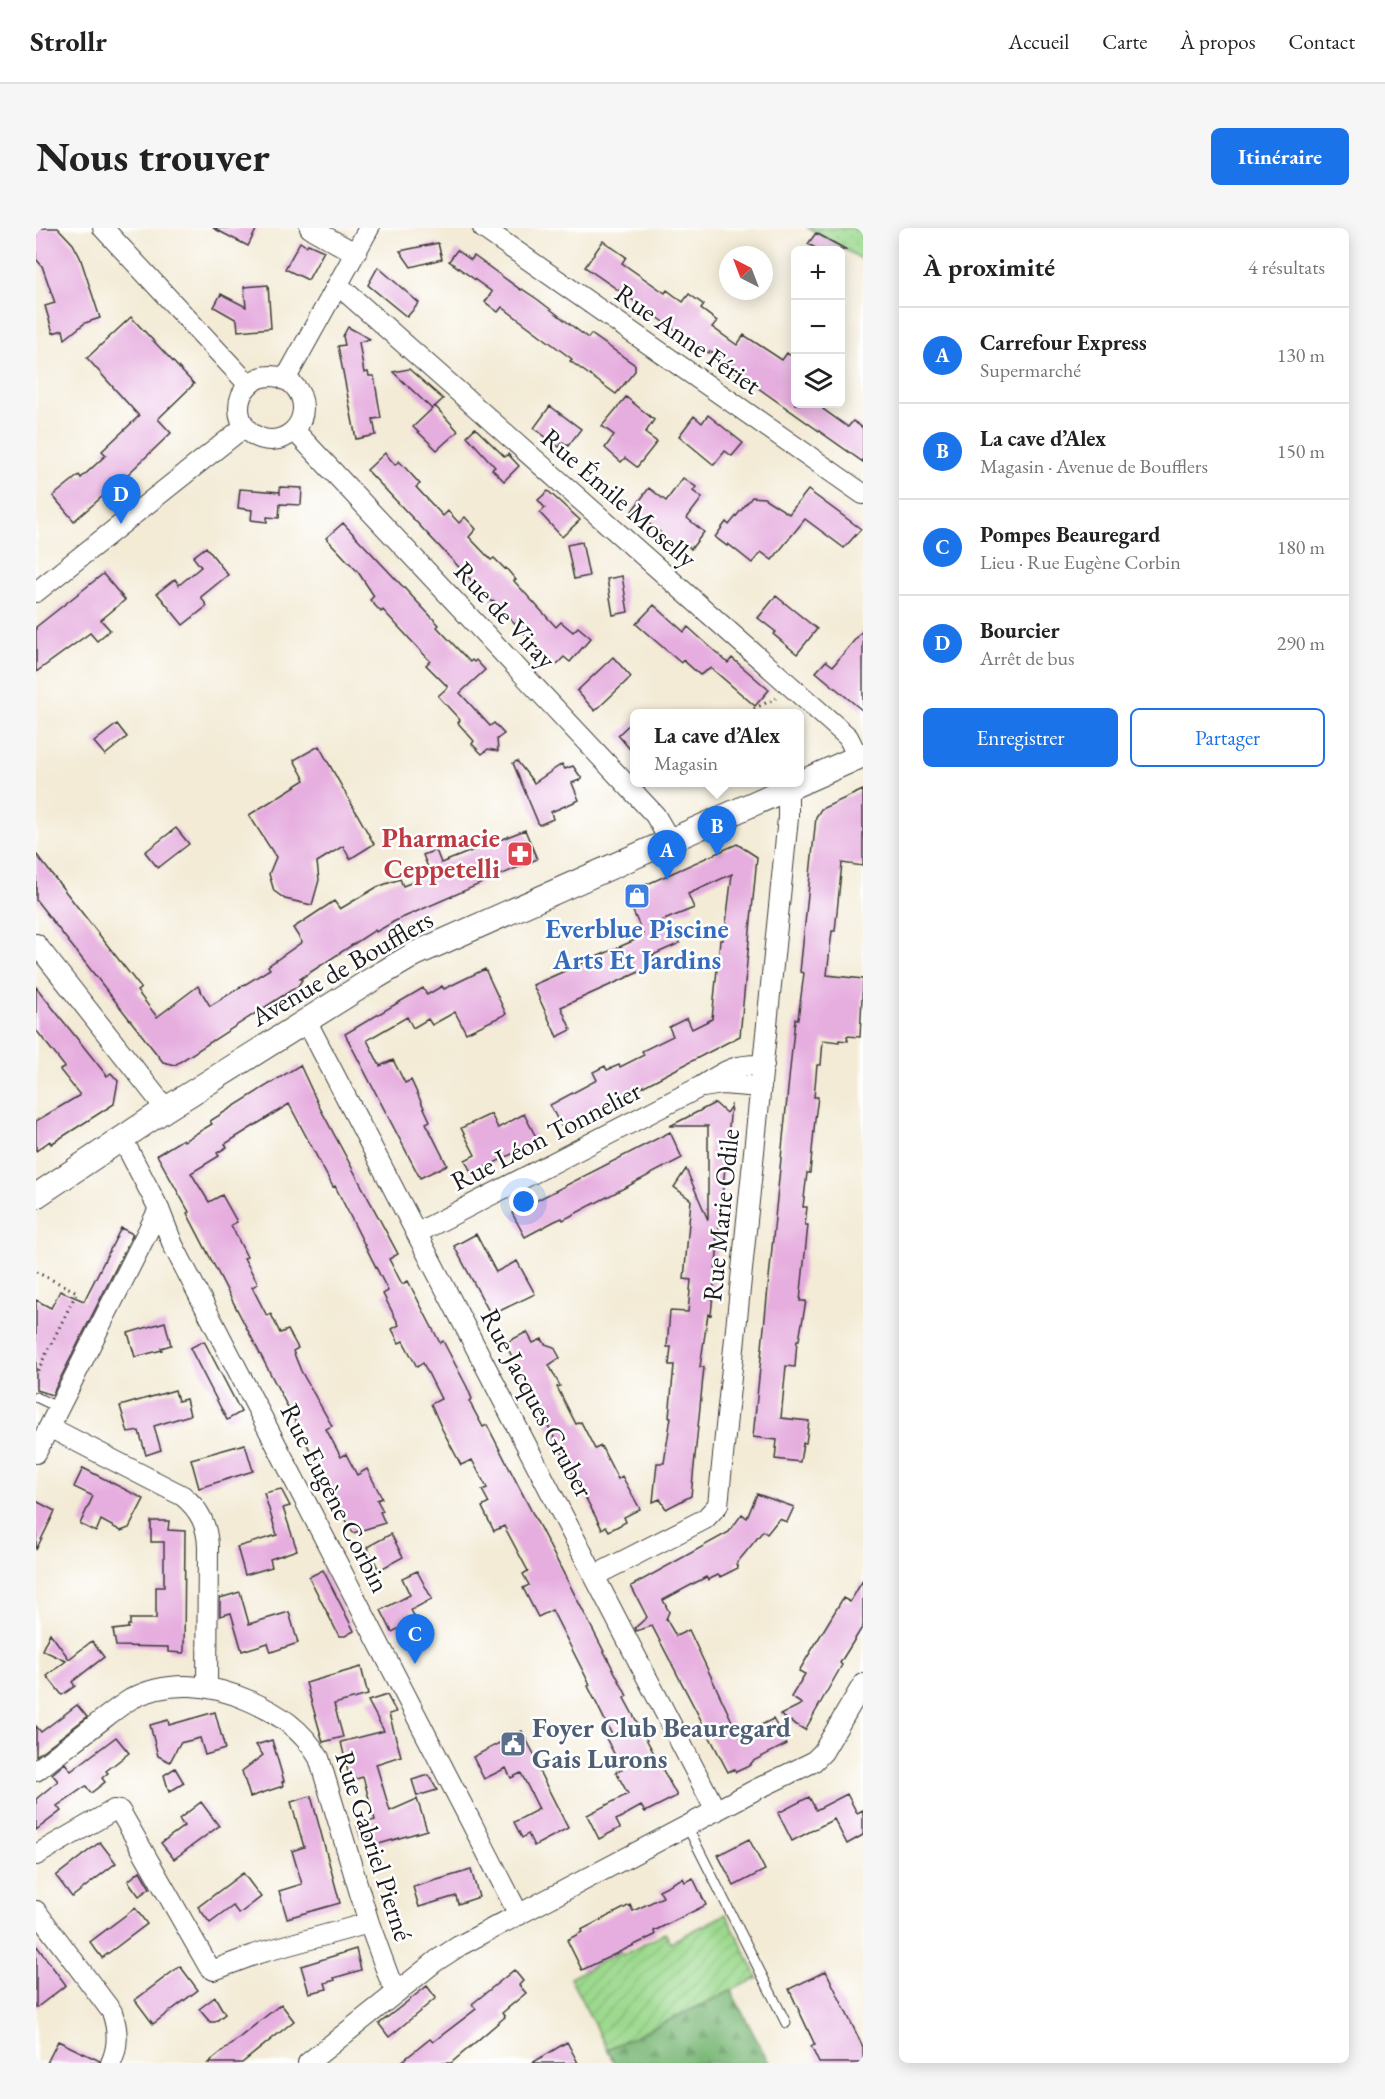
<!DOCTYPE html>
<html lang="fr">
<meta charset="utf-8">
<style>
body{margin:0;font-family:"EB Garamond",serif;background:#f6f6f6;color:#222}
.controls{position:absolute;right:18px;top:18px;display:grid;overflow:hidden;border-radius:9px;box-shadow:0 3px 15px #0003}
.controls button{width:54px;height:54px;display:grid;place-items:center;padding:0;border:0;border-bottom:2px solid #e0e0e0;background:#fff;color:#222;font:30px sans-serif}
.compass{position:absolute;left:683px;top:18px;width:54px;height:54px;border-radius:50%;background:#fff;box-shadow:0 3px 15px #0003;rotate:318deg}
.you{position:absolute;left:488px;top:974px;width:21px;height:21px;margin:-15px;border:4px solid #fff;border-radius:50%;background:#1a73e8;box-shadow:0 0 0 9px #1a73e833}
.badge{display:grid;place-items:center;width:39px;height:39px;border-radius:50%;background:#1a73e8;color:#fff;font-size:20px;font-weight:700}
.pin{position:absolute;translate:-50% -50px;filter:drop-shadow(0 2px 3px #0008)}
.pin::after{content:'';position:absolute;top:32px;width:21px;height:18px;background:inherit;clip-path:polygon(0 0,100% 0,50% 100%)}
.popup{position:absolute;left:594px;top:481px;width:174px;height:78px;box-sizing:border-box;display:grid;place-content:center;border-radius:9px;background:#fff;filter:drop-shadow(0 2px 4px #0005);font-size:20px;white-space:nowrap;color:#767676}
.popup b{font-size:22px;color:#222}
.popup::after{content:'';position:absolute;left:50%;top:100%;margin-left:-12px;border:12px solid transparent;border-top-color:#fff}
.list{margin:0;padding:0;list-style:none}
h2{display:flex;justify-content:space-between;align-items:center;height:78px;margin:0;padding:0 24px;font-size:26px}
h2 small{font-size:20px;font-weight:400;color:#767676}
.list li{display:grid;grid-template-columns:39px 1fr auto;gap:18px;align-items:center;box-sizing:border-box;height:96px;padding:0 24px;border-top:2px solid #e0e0e0}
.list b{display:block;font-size:22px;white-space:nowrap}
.list p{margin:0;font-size:20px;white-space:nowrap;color:#767676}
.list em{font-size:20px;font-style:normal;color:#767676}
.actions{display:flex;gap:12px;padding:18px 24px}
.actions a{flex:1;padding:14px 0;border:2px solid #1a73e8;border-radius:9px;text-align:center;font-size:21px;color:#1a73e8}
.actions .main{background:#1a73e8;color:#fff}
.icon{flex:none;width:33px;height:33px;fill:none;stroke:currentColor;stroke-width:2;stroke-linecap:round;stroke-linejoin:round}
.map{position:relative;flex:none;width:827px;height:1835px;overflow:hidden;border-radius:9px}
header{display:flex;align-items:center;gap:36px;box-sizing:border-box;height:84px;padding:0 30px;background:#fff;border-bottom:2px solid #e0e0e0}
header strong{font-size:28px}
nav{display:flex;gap:33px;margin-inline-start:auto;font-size:21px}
.intro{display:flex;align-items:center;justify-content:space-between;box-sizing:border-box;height:144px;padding:0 36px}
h1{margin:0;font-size:42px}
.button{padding:15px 27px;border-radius:9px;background:#1a73e8;color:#fff;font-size:21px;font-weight:700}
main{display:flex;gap:36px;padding:0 36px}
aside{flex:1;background:#fff;border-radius:9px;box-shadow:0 3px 15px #0003}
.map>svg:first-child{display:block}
</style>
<header>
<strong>Strollr</strong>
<nav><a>Accueil</a><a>Carte</a><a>À propos</a><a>Contact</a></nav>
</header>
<div class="intro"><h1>Nous trouver</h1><a class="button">Itinéraire</a></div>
<main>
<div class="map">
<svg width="827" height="1835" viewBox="0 0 827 1835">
<defs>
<pattern id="forest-firs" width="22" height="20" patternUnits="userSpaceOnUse" patternTransform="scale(1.5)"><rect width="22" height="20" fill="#7db979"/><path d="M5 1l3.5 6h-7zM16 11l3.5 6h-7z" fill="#6b9e68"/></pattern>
<pattern id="park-dots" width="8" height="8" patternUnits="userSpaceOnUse" patternTransform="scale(1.5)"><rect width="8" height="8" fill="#9cd98e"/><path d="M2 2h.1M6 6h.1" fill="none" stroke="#86ba7a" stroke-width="1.8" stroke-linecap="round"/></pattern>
<pattern id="garden-furrows" width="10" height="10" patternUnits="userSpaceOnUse" patternTransform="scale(1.5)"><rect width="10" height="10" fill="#9cd98e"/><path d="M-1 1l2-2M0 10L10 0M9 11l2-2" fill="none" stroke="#86ba7a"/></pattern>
</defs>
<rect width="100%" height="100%" fill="#fff"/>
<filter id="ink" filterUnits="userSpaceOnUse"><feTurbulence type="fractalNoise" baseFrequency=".0167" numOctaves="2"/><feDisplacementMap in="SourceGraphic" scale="12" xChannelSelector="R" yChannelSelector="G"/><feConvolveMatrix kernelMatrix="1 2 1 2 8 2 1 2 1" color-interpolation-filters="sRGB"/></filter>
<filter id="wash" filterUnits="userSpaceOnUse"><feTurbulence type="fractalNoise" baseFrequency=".008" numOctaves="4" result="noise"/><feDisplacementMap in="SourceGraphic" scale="24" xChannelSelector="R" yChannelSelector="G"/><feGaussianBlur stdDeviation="1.35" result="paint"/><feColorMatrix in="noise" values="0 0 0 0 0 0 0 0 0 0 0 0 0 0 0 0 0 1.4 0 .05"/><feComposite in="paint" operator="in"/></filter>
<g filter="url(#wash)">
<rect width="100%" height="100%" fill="#f3ebd6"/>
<path fill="url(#forest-firs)" stroke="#4c6a4a" stroke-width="1.5" d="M695,1763L733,1835H578L571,1821Z"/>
<path fill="url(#park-dots)" stroke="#5c7a55" stroke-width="1.5" d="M772,0H827V32Z"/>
<path fill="url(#garden-furrows)" stroke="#5c7a55" stroke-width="1.5" d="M690,1686L722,1750L571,1821L534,1750L584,1724L587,1727L629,1705L635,1714Z"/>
<g id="blocks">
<path fill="#e6aedf" d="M0,0H22L37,16L44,29L64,90L49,95L29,111L27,102L17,105L9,78L19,75L6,38L0,31Z
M177,0H221L212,18Z
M780,5L811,22H783L772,16Z
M567,13L590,29L586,35L629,65L631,62L647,74L653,66L668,77L665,81L681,93L676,99L701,117L708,107L746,132L751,125L759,131V176H791L787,181L812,199L817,193L827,200V234L698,143L699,140L674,123L673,125L549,39Z
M264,14L270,18L272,16L288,23L272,52L249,41Z
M402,15L406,31L375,39L364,23Z
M421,22L435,32L438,28L485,62L486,61L501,71L552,110L555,106L599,137V143L580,166L534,133L536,131L466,79L462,84L449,74L456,64L413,33Z
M342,39L383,75L371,89L332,57Z
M232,57L235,100L202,103L201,92L178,79L185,66L210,79L208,59Z
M95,89L158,156L122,191L135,205L89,249L38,293L17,268L43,247L45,250L70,227L66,223L103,188L51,130Z
M312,99L334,111L323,114L328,145L332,144L333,148H338L345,190L337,191L340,207L320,211L302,118L309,117L307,108Z
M373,141L407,171L396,181L357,144Z
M590,169L618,192L609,205L621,214L601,239L589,230L585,234L569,220L578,207L566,198Z
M399,178L422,203L401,222L377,199Z
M514,178L545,201L532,218L527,214L523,219L498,200Z
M672,187L707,215L696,228L689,223L678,237L643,208L658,188L666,195Z
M439,200L469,229L472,226L483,238L468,253L456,241L459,239L431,208Z
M349,225L359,237L363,233L384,256L380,259L407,288L412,283L423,295L429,289L440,301L433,309L455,332L458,330L469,341L470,340L480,352L478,353L520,399L525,394L537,404L542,399L555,410L534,434L528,429L519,438L501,422L502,420L458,373L456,374L331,242Z
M647,250L660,259L657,263L666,270L651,290L668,304L655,321L651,317L646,324L623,306L624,304L604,289L596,291L598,284L596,283L613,260L630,273Z
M244,259L266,260L265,277L244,276L243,290L231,289V294L215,292L216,282L202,280L204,261L244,264V267Z
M772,262L825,301L808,320L769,291L736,332L725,324L716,335L692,316L691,318L679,309L690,294L693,297L716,269L728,270L753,286Z
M512,263L544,292L526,309L504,285L509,280L502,272Z
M307,295L403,397L401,399L434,434L436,432L438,434L440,432L449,442L424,465L454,498L458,495L468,506L461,511L462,523L452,521L446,526L436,516L438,513L422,495L424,492L402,468L412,459L390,437L394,433L347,382L345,384L334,372L338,368L322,344L290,310Z
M546,314L553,348L538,351L531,317Z
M170,319L192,347L165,369L171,378L147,397L121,365L139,351L143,357L165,339L157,329Z
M67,346L89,372L65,392L74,402L61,413L54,405L0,444V399Z
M586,348L592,384L577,387L571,351Z
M740,368L781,401L761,426L737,406L740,404L722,390Z
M618,377L648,404L652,399L692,435L696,430L733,462L719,478L675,440L664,447L647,432L645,435L600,396Z
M827,402V483L780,444L790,433L797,438Z
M577,429L595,449L559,483L541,463Z
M598,492V526L582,507Z
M81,496L91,509L69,527L58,514Z
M283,518L338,616L314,631L307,618L281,634L283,652L276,677L249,671L238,663L233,646L240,629L213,587L269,552L258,532Z
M481,533L498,555L526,536L529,541L537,538L546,551L536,555L543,572L515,584L517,591L503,597L477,535Z
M827,562V638L806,635L799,703H796L791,747L827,751L824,809L811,808L812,813L803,812V814L787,812L785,837H781L778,869H782L779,891L774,945H771L767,979H771L769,997H772L764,1073H770L763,1112H761L759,1139L750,1138L745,1190L773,1193L770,1215H767L764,1234L739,1231L741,1212L717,1209L759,791H762L768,745L764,744L780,589L785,581Z
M140,600L153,616L122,640L109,624Z
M489,602L501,631L359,693L340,704L339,702L264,751L266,752L262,758L139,837L127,834L0,672V626L105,760L101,763L121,789L162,758L174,778L234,741L232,738L266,714L257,700L298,673L304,681L341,659L364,651L367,658L395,647L387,627L400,622L405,635Z
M701,616L721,629L704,808L533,897L531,894L525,898L514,877L561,852L557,844L569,838L571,842L583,837L584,839L608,827L606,823L637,808L633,799L651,790L656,801L676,791L684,712H687V703H689L696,646L652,666L658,680L618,696L636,698L644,715L617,727L621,736L525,779L535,802L521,809L497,757L608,708L596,681L598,662Z
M449,741L470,786L430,805L419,784L396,797L392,791L377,800L371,789L331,812L344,838L357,832L369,855L375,852L394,893L390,895L411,937L384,950L309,806L387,760L391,767L406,758L408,761Z
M0,759L71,848L75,845L82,853L78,876L15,916L14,913L0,923V893L44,867L24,842L29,839L0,802Z
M264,837L284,880L362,1026L353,1031L366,1056L372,1053L404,1115L407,1113L431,1159L436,1171L433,1173L447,1199L451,1197L591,1468L588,1470L641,1568L609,1584L605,1578L580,1592L584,1600L563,1611L551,1587L592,1566L580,1544L586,1541L570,1510L576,1507L552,1458L554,1457L516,1382L502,1389L487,1360L493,1357L487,1346L492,1343L468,1298L458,1303L446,1279L453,1275L446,1262L451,1260L436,1232L425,1237L406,1201L395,1176L405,1171L387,1135L381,1139L367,1113L363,1115L356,1101L363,1097L347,1066L352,1063L299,958L297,959L253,876L189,916L191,919L181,925L183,928L155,945L173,974L186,967L201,994L195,997L211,1029L208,1030L222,1056L216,1059L231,1088L235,1086L244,1105L252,1102L262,1120L257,1123L265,1143L296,1198L290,1201L305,1229L310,1226L321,1247L331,1241L346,1270L341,1272L347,1283L344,1284L349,1295L317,1305L151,985L153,984L121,927L147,911L148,913L176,896L174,893Z
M679,875L690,885L695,878L682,1010H680L682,1015L675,1087L672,1086L664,1139H668L655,1268L630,1281L624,1271L617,1274L621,1235H628L635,1189H633L638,1137H633L635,1119H631L634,1083L652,1084L655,1052L648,1051L655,972L638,959L650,941L672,992V898H634Z
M455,886L462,900L488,886L502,913L436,946L429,932L439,927L425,900Z
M634,904L646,930L527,992L526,990L519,993L489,1009L476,985Z
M85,1000L97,1006L16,1167L0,1162V1072L15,1080L24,1063L48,1073Z
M440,1006L460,1044L481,1033L499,1066L455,1087L418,1018Z
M129,1094L135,1117L125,1120L126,1122L99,1129L92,1105Z
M491,1104L497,1115L506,1111L509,1116L518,1119L524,1130L513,1137L524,1158L521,1159L540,1196L545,1194L559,1221L565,1218L582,1251L586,1248L604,1281L588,1289L590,1294L573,1303L570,1298L566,1301L469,1115Z
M168,1113L205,1184L191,1192L154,1120Z
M139,1162L142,1173L150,1171L154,1187L118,1198L125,1222L110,1227L103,1203L92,1205L84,1178Z
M209,1216L217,1243L163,1260L155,1231Z
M47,1240L108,1271L93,1300L85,1303L65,1292L60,1304L44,1296L57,1268L38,1259Z
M245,1261L254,1278L247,1280L261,1322L234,1331L236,1339L209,1347L201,1319L241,1307L228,1265Z
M721,1266L758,1279L751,1294L743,1291L731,1306L727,1303L700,1336L702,1340L684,1349L682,1347L672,1352L670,1349L627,1372L633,1384L630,1391L640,1408L653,1402L703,1508L737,1491L751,1516L717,1533L713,1538L700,1544L698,1541L692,1544L616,1398L600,1403L599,1400L611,1389L595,1358L693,1304L706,1286L711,1290Z
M0,1273L19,1283L0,1322Z
M115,1293H133L132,1302L149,1303L148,1425L132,1424V1419L80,1418L77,1402L92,1400V1397H94V1391H120V1359H128V1314H115Z
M355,1306L367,1329L343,1342L331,1319Z
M287,1342L318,1403L309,1408H303L273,1349Z
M381,1343L396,1371L375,1382L380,1392L356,1404L345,1382L374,1367L366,1350Z
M827,1352V1398L804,1435L806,1437L769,1502L744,1487L766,1476L755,1469L769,1446L763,1443L807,1370L814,1374Z
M204,1364L213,1396L253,1384L262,1415L235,1424L232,1415L206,1423L195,1385L184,1388V1370Z
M14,1405L33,1431L56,1413L68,1429L36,1454L39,1458L26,1467L11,1448L30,1433L6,1422Z
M325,1439L332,1467L298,1476L307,1509L287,1514L270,1455Z
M351,1467L360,1484L353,1486L365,1528L340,1536L354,1583L381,1571L391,1602L336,1618L333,1608L325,1610L321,1597L339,1592L327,1549L317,1552L314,1543L312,1544L305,1514L348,1503L332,1473Z
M41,1477L51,1489L0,1528V1498L5,1504Z
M179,1484L189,1521L169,1527L164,1510L144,1515L134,1534L122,1528L114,1497L132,1492L133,1497Z
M486,1503L503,1536L500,1537L532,1600L498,1618L492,1606L486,1610L478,1594L503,1581L485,1545L475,1550L470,1540L448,1551L437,1529Z
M80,1509L93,1525L70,1543L72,1545L66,1550L69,1554L55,1565L50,1558L21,1578L25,1583L0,1602V1571L22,1553L16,1546L29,1535L35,1543Z
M236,1512L248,1553L246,1554L247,1558L214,1569L206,1543L227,1527L220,1517Z
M139,1540L148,1555L133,1564L128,1547Z
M393,1547L401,1562L381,1568L376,1552Z
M811,1566L821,1585L827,1582V1607L811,1616L798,1591L756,1613L742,1585L773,1569L780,1582Z
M275,1568L304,1675L251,1690L243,1663L266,1656L256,1623L268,1619L255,1574Z
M165,1574L183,1598L138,1631L125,1615L148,1598L143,1591Z
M713,1611L729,1642L698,1658L682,1627Z
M64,1614L80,1635L36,1669L20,1648Z
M435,1642L443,1669L422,1676L420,1668L383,1679L377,1659Z
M104,1643L114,1660L103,1668L92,1653Z
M207,1645L225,1669L203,1686L197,1678L174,1695L162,1679Z
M647,1650L649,1654L657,1650L670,1677L618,1703L619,1707L546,1742L531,1712L546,1704L545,1702L594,1677L597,1683L627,1669L623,1662Z
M99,1680L111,1696L66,1730L54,1714Z
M0,1717L30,1757L0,1780Z
M320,1721L325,1742L298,1750L299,1752L289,1755L291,1761L273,1765L265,1738Z
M144,1738L162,1762L117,1796L99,1772Z
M478,1742L487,1753L483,1757L490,1765L466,1785L469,1789L415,1835H364L394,1811L397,1814L440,1781L436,1776Z
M790,1743L827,1819V1835H783L775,1818L779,1817L753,1761Z
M391,1758L400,1770L353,1809L343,1796Z
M179,1769L189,1786L179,1794H174L163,1781Z
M245,1776L258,1793L206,1835H172Z
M22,1813L64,1833L63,1835H11Z
M531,1814L542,1835H496Z"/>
</g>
</g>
<g filter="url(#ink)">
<use href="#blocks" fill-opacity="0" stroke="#3c3b38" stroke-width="1.5"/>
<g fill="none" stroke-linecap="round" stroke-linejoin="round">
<g stroke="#3c3b38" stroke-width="11">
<path id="service" d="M0,1169L23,1180
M651,1598L750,1795"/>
</g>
<g stroke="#3c3b38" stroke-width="22">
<path id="minor" d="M67,0L213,157
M274,0L319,25
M447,0L827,266
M302,57L812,509L822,529
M203 180a32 32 0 1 1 64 0a32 32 0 1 1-64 0Z
M249,152L333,0
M258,202L619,587L634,613
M0,364L208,199
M0,716L130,881
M271,794L680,1583
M667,859L686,856L725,859
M86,910L123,981L137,1017L483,1687
M381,1005L664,859C689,843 697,836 728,837
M13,1199L147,1268C164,1282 171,1297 172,1318L171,1459
M0,1225L123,981
M560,1347L669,1291L682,1277L752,590V570L748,561
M0,1543C19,1528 39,1513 58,1498C70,1489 82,1479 95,1471C133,1451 176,1456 214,1473C243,1486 267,1502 283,1530L333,1695L354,1752L362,1763
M0,1627L78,1582L84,1583L173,1739L178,1742L223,1725L333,1695
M0,1683L76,1784C82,1801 83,1818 75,1835
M272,1835L400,1733L423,1718L719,1562L777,1534L787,1524L827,1456"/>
</g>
<g stroke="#3c3b38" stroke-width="26">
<path id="tertiary" d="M0,968L130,881L340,749L379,726L827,527"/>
</g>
<path stroke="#3c3b38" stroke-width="3" stroke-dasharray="1.5 4.5" stroke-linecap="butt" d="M707,486L740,470
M0,1044L41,1064L0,1146"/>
<use href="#service" stroke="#fff" stroke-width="9"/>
<use href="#minor" stroke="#fff" stroke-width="20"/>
<use href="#tertiary" stroke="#fff" stroke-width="24"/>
</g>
</g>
<defs>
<g id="pharmacy-square" transform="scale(1.35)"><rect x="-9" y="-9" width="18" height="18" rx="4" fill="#e0444e" stroke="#fff"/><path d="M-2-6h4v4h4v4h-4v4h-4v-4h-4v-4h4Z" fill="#fff"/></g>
<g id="shop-square" transform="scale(1.35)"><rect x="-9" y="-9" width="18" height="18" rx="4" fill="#3f7fe0" stroke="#fff"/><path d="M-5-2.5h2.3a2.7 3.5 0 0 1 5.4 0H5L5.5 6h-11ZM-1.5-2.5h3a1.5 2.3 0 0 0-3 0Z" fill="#fff"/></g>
<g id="civic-square" transform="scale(1.35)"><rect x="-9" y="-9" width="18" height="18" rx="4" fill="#5c6f8a" stroke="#fff"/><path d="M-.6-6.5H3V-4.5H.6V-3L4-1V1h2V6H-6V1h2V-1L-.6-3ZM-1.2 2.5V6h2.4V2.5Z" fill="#fff"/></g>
</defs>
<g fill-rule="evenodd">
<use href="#pharmacy-square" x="484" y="626"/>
<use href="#shop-square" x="601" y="668"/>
<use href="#civic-square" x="477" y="1516"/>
</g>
<g text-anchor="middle" stroke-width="5" stroke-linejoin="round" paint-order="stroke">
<g font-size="27" fill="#1c1c1c" stroke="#fff">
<text transform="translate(652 111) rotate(35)" y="9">Rue Anne Fériet</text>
<text transform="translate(583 270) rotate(41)" y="9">Rue Émile Moselly</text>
<text transform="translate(469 387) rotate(47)" y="9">Rue de Viray</text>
<text transform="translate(306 740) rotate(-30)" y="9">Avenue de Boufflers</text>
<text transform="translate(510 908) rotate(-27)" y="9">Rue Léon Tonnelier</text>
<text transform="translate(685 987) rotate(-84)" y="9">Rue Marie Odile</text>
<text transform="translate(501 1175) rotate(62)" y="9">Rue Jacques Gruber</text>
<text transform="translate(299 1270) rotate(63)" y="9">Rue Eugène Corbin</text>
<text transform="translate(338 1618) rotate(72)" y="9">Rue Gabriel Pierné</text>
</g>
<g font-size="27" font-weight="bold" fill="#be3a42" stroke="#fff" text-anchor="end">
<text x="464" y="619">Pharmacie<tspan x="464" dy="31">Ceppetelli</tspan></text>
</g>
<g font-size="27" font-weight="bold" fill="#366cbe" stroke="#fff">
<text x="601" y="710">Everblue Piscine<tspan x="601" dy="31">Arts Et Jardins</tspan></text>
</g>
<g font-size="27" font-weight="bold" fill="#4e5e75" stroke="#fff" text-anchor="start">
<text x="496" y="1509">Foyer Club Beauregard<tspan x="496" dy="31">Gais Lurons</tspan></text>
</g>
</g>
</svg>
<div class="controls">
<button>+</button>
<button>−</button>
<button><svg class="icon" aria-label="layers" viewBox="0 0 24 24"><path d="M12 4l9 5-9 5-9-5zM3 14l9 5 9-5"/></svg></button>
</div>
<svg class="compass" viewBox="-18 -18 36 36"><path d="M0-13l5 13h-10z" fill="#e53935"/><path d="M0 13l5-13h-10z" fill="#767676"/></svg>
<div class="you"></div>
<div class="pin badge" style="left:631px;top:652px">A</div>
<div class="pin badge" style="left:681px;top:628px">B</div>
<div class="popup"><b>La cave d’Alex</b>Magasin</div>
<div class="pin badge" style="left:379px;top:1436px">C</div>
<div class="pin badge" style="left:85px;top:296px">D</div>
</div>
<aside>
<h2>À proximité<small>4 résultats</small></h2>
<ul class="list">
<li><span class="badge">A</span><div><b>Carrefour Express</b><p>Supermarché</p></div><em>130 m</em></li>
<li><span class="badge">B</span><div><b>La cave d’Alex</b><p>Magasin · Avenue de Boufflers</p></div><em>150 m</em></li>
<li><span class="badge">C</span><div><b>Pompes Beauregard</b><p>Lieu · Rue Eugène Corbin</p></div><em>180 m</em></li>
<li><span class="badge">D</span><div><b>Bourcier</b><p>Arrêt de bus</p></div><em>290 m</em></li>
</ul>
<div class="actions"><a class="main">Enregistrer</a><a>Partager</a></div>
</aside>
</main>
